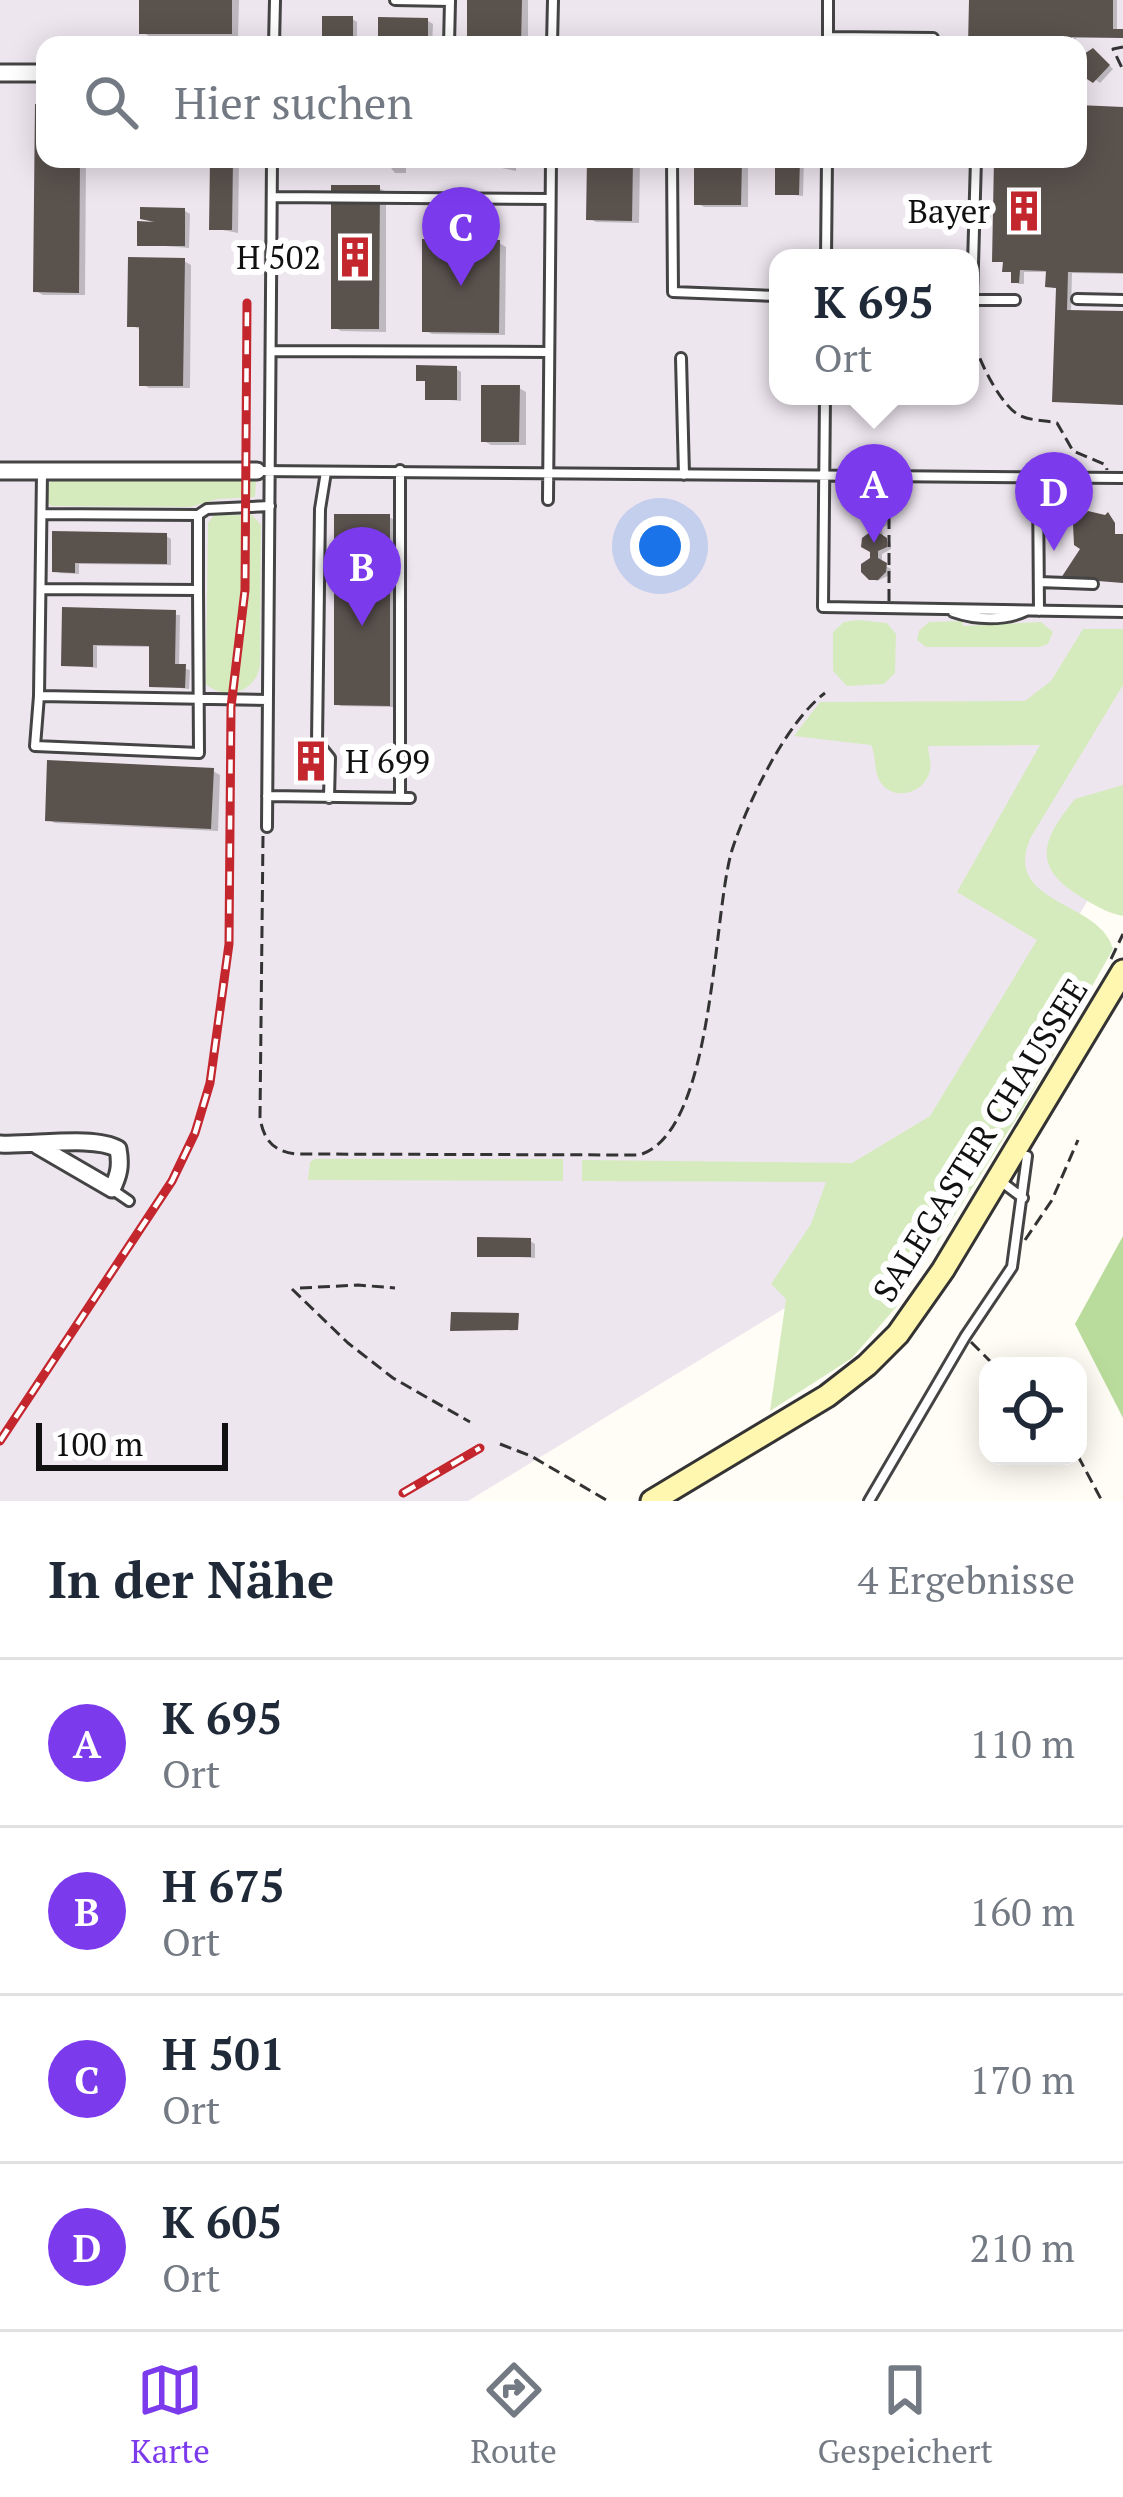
<!DOCTYPE html>
<html lang="de">
<meta charset="utf-8">
<style>
body{margin:0;font-family:"PT Serif",serif;background:#f2f2f3;color:#1f2937}
.controls{position:absolute;right:36px;bottom:36px;display:grid;overflow:hidden;border-radius:24px;box-shadow:0 6px 30px #0003}
.controls button{width:108px;height:108px;display:grid;place-items:center;padding:0;border:0;border-bottom:3px solid #e0e1e3;background:#fff;color:#1f2937;font:60px sans-serif}
.scale{position:absolute;left:36px;bottom:30px;width:192px;box-sizing:border-box;padding-left:12px;border:6px solid #111;border-top:0;font-size:33px;line-height:42px;white-space:nowrap;color:#111;-webkit-text-stroke:9px #fff;paint-order:stroke}
.you{position:absolute;left:660px;top:546px;width:42px;height:42px;margin:-30px;border:9px solid #fff;border-radius:50%;background:#1a73e8;box-shadow:0 0 0 18px #1a73e833}
.badge{display:grid;place-items:center;width:78px;height:78px;border-radius:50%;background:#7c3aed;color:#fff;font-size:39px;font-weight:700}
.pin{position:absolute;translate:-50% -99px;filter:drop-shadow(0 3px 6px #0008)}
.pin::after{content:'';position:absolute;top:63px;width:42px;height:36px;background:inherit;clip-path:polygon(0 0,100% 0,50% 100%)}
.popup{position:absolute;left:769px;top:249px;width:210px;height:156px;box-sizing:border-box;display:grid;place-content:center;border-radius:24px;background:#fff;filter:drop-shadow(0 3px 9px #0005);font-size:39px;white-space:nowrap;color:#747a83}
.popup b{font-size:45px;color:#1f2937}
.popup::after{content:'';position:absolute;left:50%;top:100%;margin-left:-24px;border:24px solid transparent;border-top-color:#fff}
.list{margin:0;padding:0;list-style:none}
h2{display:flex;justify-content:space-between;align-items:center;height:156px;margin:0;padding:0 48px;font-size:51px}
h2 small{font-size:39px;font-weight:400;color:#747a83}
.list li{display:grid;grid-template-columns:78px 1fr auto;gap:36px;align-items:center;box-sizing:border-box;height:168px;padding:0 48px;border-top:3px solid #e0e1e3}
.list b{display:block;font-size:45px;white-space:nowrap}
.list p{margin:0;font-size:39px;white-space:nowrap;color:#747a83}
.list em{font-size:39px;font-style:normal;color:#747a83}
.icon{flex:none;width:66px;height:66px;fill:none;stroke:currentColor;stroke-width:2;stroke-linecap:round;stroke-linejoin:round}
.map{position:relative;flex:none;width:1123px;height:1501px;overflow:hidden}
.search{position:absolute;background:#fff;box-shadow:0 6px 30px #0003;left:36px;right:36px;top:36px;height:132px;display:flex;align-items:center;gap:30px;box-sizing:border-box;padding:0 42px;border-radius:24px;color:#747a83;font-size:45px}
.sheet{height:828px;background:#fff}
nav{display:flex;justify-content:space-around;align-items:center;box-sizing:border-box;height:168px;border-top:3px solid #e0e1e3;background:#fff;font-size:33px;color:#747a83}
nav a{display:grid;justify-items:center;gap:6px}
nav .on{color:#7c3aed}
.map>svg:first-child{display:block}
</style>
<div class="map">
<svg width="1123" height="1501" viewBox="0 0 1123 1501">
<rect width="100%" height="100%" fill="#fffdf5"/>
<path fill="#eee6ef" fill-rule="evenodd" d="M0,0H1123V842L948,1132L862,1261L468,1501H0ZM45,45H1078V159H45ZM778,258H970V396H778Z"/>
<path fill="#d5ebbd" d="M55,479L256,480L255,497L218,499L190,507L51,506L46,501L49,483Z
M214,515H252L261,525L260,665C256,692 226,702 206,684L208,523Z
M858,620L887,623L896,634L895,673L884,684L847,686L833,671V632L844,622Z
M962,621L963,626L1041,622L1053,632L1048,644L1040,647H926L917,640L919,631L929,622Z
M1083,629H1123V685L1031,837C1000,905 1101,900 1113,949L1025,1105L897,1306L852,1358L770,1411L786,1299L771,1284L811,1224L826,1182L582,1181V1160L852,1163L930,1116L1037,940L957,892L1040,745L928,746C928,754 933,765 929,774C922,794 894,801 881,783C873,771 877,758 871,745L794,736L820,702L1025,701L1051,681Z
M1123,785V916C1107,913 1092,904 1078,895C1030,865 1044,837 1075,799Z
M315,1159H563V1181L308,1180L310,1162Z"/>
<path fill="#b9dc9c" d="M1123,1236V1418L1075,1324Z"/>
<path fill="#0003" d="M142,0H239L238,37L149,36L142,32Z
M470,0H528V45H470Z
M972,0H1117V32H1123V38H1076V45H971Z
M352,19L357,22V45H325Z
M428,21L433,24L432,45H381Z
M1098,54L1113,69L1100,83L1089,75L1078,74V61Z
M45,107V159H86L85,295H43L36,291Z
M1078,108L1123,110V274L1072,273L1071,313L1123,315V405L1055,400L1059,289L1048,286L1049,272H1024V284H1019L1014,281V273L1005,270V263L995,260L997,159H1078Z
M213,159H239L238,233L212,228Z
M384,159H457V161H406V173H395Z
M502,159H516V171L502,168Z
M590,159H640L639,223L596,222L589,218Z
M697,159H748V207H704L697,203Z
M778,159H804L803,196L778,193Z
M379,188L386,192V332L341,331L334,327Z
M185,211L190,214L189,248L140,244L155,224L143,217Z
M499,243L506,247L505,335L432,334L425,330Z
M184,261L191,265L190,388H149L142,384V330L130,325Z
M456,369L461,372V401L428,398V382L419,379Z
M519,388L526,392V445H491L484,441Z
M884,511L891,523L882,528L883,538L891,543V549L882,554V564L891,569L890,575L877,581L871,578L873,533Z
M389,517L394,520V707L341,706L337,704Z
M55,534L166,536L171,539V565L79,564V574L60,573L55,570Z
M65,610L180,615L179,667L190,670L189,689L152,685V647L97,646V668L64,664Z
M213,771L220,775L218,831L55,823L48,819Z
M530,1241L535,1244V1258L480,1255Z"/>
<path fill="#5a524d" d="M139,0H232V34H139Z
M467,0H522L521,45H467Z
M969,0H1113V29H1123V38L1072,37V45H968Z
M322,16H353V45H322Z
M378,17L428,18V45H378Z
M1093,48L1110,65L1093,83L1078,73V58Z
M35,104H45V159H80L79,293L33,292Z
M1078,105L1123,107V273L1068,272L1067,310L1123,311V405L1052,402L1056,288L1045,287L1046,271L1020,270L1019,283H1011V272H1002L1003,262H992L994,159H1078Z
M210,159H233L232,230H209Z
M587,159H633L632,221L586,220Z
M694,159H742L741,205H694Z
M775,159H800L799,195H775Z
M331,185H380L379,329H331Z
M140,207L185,208V246H137V221L155,222L140,219Z
M422,239L500,240L499,333L422,332Z
M128,257L185,258L183,386H139V327H127Z
M416,365L457,366V400H425V381H416Z
M481,385H520L519,442H481Z
M871,505H879L887,513V521L878,525V532L887,538V547L878,551V558L887,563L886,572L878,580H869L861,572V564L870,558V552L861,547L862,538L870,532V525L862,521V513Z
M1088,511L1105,515L1108,512L1115,523V534H1123V583L1061,578L1080,549L1074,545L1073,524Z
M334,514H390V706L334,705Z
M52,531L167,533V564L75,563V573L52,572Z
M62,607L176,610L175,664H186L185,688L149,687V646L93,645V667L61,666Z
M47,760L214,768L211,829L45,821Z
M477,1237L531,1238V1257H477Z
M451,1312L519,1313L518,1330L450,1331Z"/>
<g fill="none" stroke-linecap="round" stroke-linejoin="round">
<g stroke="#444" stroke-width="14">
<path id="service" d="M395,0L450,1
M828,37L933,38
M274,45L275,0
M449,45L450,1
M552,45L553,0
M828,45V0
M672,159L673,292L778,296
M272,197L550,199
M826,258L827,159
M1077,299L1123,300
M971,300H1015
M972,300L976,159
M271,351L548,352
M681,358L684,475
M825,396L823,607L1123,612
M257,471L1123,478
M326,472L320,509L317,742L330,758L329,798
M42,473L39,696L268,700
M1038,477L1039,611
M548,500L551,159
M42,514L198,515
M1039,582L1093,584
M198,590V515L207,509L270,506
M953,612C975,620 1005,621 1026,611
M39,696L35,746L199,753L198,590L41,589
M267,796L410,798
M400,798V470
M267,827L272,159
M999,1180L1023,1198
M113,1190L129,1201
M869,1501L965,1337L1012,1267L1027,1156"/>
</g>
<g stroke="#444" stroke-width="21">
<path id="minor" d="M0,73H45
M0,471H257
M0,1144C31,1146 95,1135 118,1149C121,1165 119,1175 112,1189L38,1146"/>
</g>
<g stroke="#333" stroke-width="27">
<path id="secondary" d="M652,1501L827,1396L867,1365L898,1334L943,1270L1123,971"/>
</g>
<path stroke="#333" stroke-width="3" stroke-dasharray="12 6" stroke-linecap="butt" d="M1123,47L1113,49L1123,70
M970,324C971,347 999,405 1019,415C1030,421 1045,420 1057,423L1073,451L1106,465L1107,470
M889,601V484
M263,836L260,1117C263,1140 274,1152 297,1154L639,1155C715,1133 712,918 732,850C747,804 786,722 825,693
M1111,959L1123,934
M1025,1240L1052,1200L1078,1140
M300,1288L358,1285L395,1288
M292,1289L348,1343L393,1378L470,1422
M971,1342L995,1366
M500,1444L531,1456L608,1501
M1078,1456L1102,1501"/>
<use href="#service" stroke="#fff" stroke-width="8"/>
<use href="#minor" stroke="#fff" stroke-width="15"/>
<use href="#secondary" stroke="#fff6b0" stroke-width="21"/>
<g stroke="#c4262e" stroke-width="9">
<path id="rail" d="M0,1441L172,1181L195,1133L210,1083L229,944L231,707L245,590L247,303
M403,1493L480,1448"/>
</g>
<use href="#rail" stroke="#fff" stroke-width="4.5" stroke-dasharray="14" stroke-linecap="butt"/>
</g>
<defs>
<g id="building-bare" transform="scale(3.24)"><path d="M-4-6H4V6H1V3H-1V6H-4ZM-2.5-4.3h1.7v1.8h-1.7ZM.8-4.3h1.7v1.8H.8ZM-2.5-1h1.7V.8h-1.7ZM.8-1h1.7V.8H.8Z" fill="#c4262e" stroke="#fff" stroke-width="2.5" paint-order="stroke"/></g>
</defs>
<g fill-rule="evenodd">
<use href="#building-bare" x="1024" y="211"/>
<use href="#building-bare" x="355" y="257"/>
<use href="#building-bare" x="311" y="761"/>
</g>
<g text-anchor="middle" stroke-width="12" stroke-linejoin="round" paint-order="stroke">
<g font-size="33" fill="#111" stroke="#fff" text-anchor="end">
<text x="990" y="223">Bayer</text>
<text x="321" y="269">H 502</text>
<text x="345" y="773" text-anchor="start">H 699</text>
</g>
<g font-size="33" fill="#111" stroke="#fff">
<text transform="translate(980 1140) rotate(-58)" y="12">SALEGASTER CHAUSSEE</text>
</g>
</g>
</svg>
<div class="controls">
<button><svg class="icon" aria-label="locate" viewBox="0 0 24 24"><circle cx="12" cy="12" r="6"/><path d="M12 2v4M12 18v4M2 12h4M18 12h4"/></svg></button>
</div>
<div class="scale">100 m</div>
<div class="you"></div>
<div class="pin badge" style="left:874px;top:543px">A</div>
<div class="popup"><b>K 695</b>Ort</div>
<div class="pin badge" style="left:362px;top:626px">B</div>
<div class="pin badge" style="left:461px;top:286px">C</div>
<div class="pin badge" style="left:1054px;top:551px">D</div>
<div class="search"><svg class="icon" aria-label="search" viewBox="0 0 24 24"><circle cx="10" cy="10" r="6"/><path d="M15 15l6 6"/></svg>Hier suchen</div>
</div>
<section class="sheet">
<h2>In der Nähe<small>4 Ergebnisse</small></h2>
<ul class="list">
<li><span class="badge">A</span><div><b>K 695</b><p>Ort</p></div><em>110 m</em></li>
<li><span class="badge">B</span><div><b>H 675</b><p>Ort</p></div><em>160 m</em></li>
<li><span class="badge">C</span><div><b>H 501</b><p>Ort</p></div><em>170 m</em></li>
<li><span class="badge">D</span><div><b>K 605</b><p>Ort</p></div><em>210 m</em></li>
</ul>
</section>
<nav>
<a class="on"><svg class="icon" aria-label="map" viewBox="0 0 24 24"><path d="M3 6l6-2 6 2 6-2v14l-6 2-6-2-6 2zM9 4v14M15 6v14"/></svg>Karte</a>
<a><svg class="icon" aria-label="directions" viewBox="0 0 24 24"><path d="M12 3l9 9-9 9-9-9zM9 14v-3h6M13 9l2 2-2 2"/></svg>Route</a>
<a><svg class="icon" aria-label="saved" viewBox="0 0 24 24"><path d="M7 4h10v16l-5-4-5 4z"/></svg>Gespeichert</a>
</nav>
